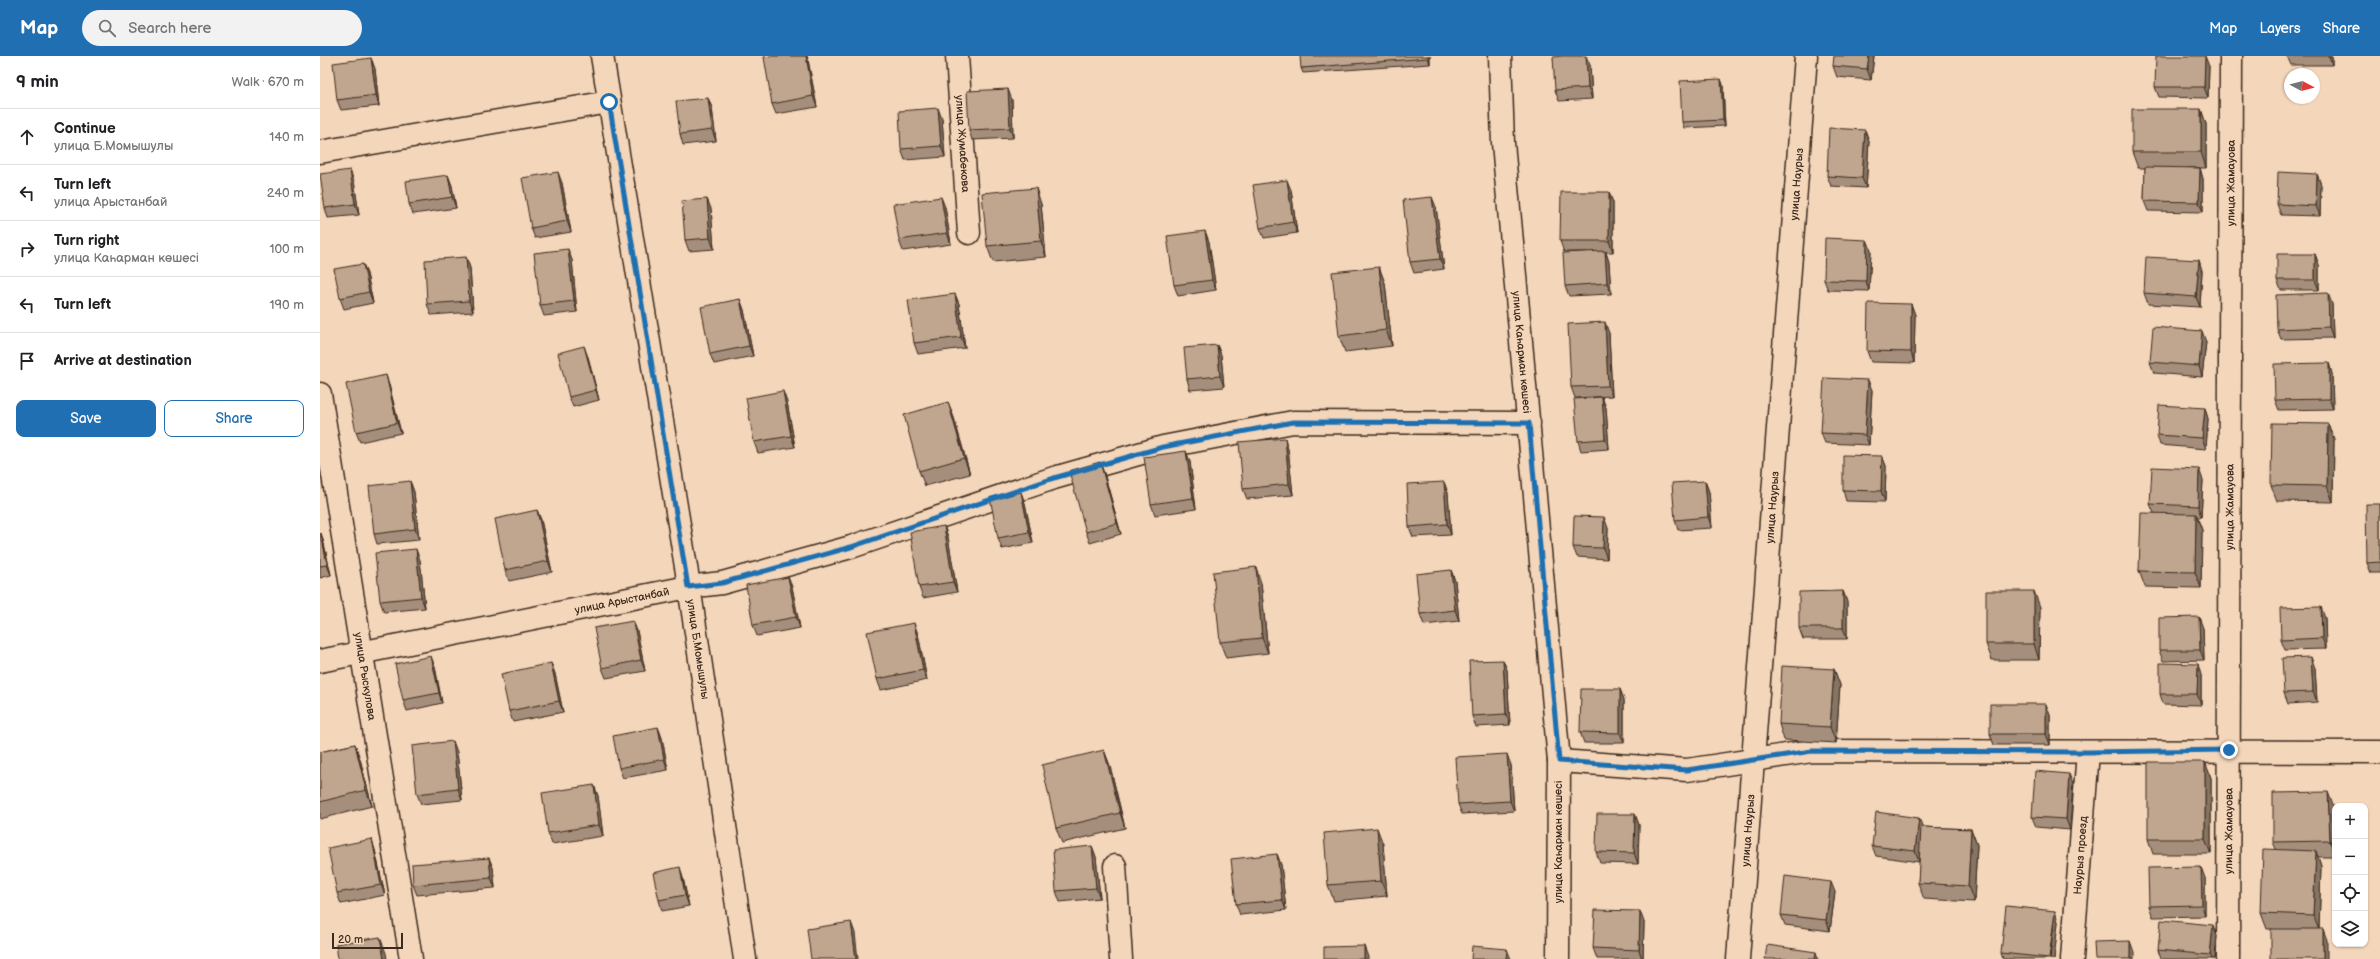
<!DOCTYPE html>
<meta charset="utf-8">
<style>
body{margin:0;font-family:"Balsamiq Sans",sans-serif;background:#f2f2f2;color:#202124}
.controls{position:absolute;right:12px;bottom:12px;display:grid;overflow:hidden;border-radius:8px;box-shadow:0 1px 3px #0004}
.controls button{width:36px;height:36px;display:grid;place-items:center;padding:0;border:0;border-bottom:1px solid #e0e0e0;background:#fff;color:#202124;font:20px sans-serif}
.compass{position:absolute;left:1964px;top:12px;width:36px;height:36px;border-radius:50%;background:#fff;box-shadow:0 1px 3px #0004;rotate:97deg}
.scale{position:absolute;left:12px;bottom:10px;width:71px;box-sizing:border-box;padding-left:4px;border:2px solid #3b2a1e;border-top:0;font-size:11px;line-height:14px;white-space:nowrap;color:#3b2a1e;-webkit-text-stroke:3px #f4d6ba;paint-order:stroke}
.stop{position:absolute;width:12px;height:12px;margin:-9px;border:3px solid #1f6fb2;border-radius:50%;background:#fff}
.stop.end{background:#1f6fb2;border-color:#fff;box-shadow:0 1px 4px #0008}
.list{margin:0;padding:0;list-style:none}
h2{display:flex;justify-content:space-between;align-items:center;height:52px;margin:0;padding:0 16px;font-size:17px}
h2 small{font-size:13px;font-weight:400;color:#757577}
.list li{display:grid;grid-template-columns:26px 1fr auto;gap:12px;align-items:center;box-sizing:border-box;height:56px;padding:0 16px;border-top:1px solid #e0e0e0}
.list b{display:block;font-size:15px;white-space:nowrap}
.list p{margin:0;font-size:13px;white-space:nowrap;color:#757577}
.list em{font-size:13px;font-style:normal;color:#757577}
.actions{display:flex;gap:8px;padding:12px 16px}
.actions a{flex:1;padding:9px 0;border:1px solid #1f6fb2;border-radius:8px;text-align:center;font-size:14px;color:#1f6fb2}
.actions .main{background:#1f6fb2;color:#fff}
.icon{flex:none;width:22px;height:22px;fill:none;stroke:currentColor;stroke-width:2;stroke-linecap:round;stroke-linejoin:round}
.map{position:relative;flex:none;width:2060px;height:903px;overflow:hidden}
header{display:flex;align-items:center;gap:24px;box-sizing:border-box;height:56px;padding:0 20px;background:#1f6fb2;color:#fff}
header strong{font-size:19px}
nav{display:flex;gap:22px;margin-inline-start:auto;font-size:14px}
.search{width:280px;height:36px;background:#f2f2f2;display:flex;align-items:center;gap:10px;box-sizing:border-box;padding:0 14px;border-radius:22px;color:#757577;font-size:15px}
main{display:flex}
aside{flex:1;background:#fff}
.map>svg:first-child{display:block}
</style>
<header>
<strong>Map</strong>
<div class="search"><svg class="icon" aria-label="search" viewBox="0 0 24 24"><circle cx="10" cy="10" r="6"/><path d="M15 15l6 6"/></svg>Search here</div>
<nav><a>Map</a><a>Layers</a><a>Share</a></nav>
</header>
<main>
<aside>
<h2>9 min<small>Walk · 670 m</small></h2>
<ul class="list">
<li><svg class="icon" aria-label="ahead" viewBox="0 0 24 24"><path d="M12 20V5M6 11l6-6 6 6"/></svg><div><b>Continue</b><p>улица Б.Момышулы</p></div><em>140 m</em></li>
<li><svg class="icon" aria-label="left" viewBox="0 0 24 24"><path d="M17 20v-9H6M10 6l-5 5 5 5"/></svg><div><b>Turn left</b><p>улица Арыстанбай</p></div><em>240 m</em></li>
<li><svg class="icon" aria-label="right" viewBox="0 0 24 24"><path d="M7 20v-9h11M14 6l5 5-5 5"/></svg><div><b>Turn right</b><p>улица Каһарман көшесі</p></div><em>100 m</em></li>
<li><svg class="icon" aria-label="left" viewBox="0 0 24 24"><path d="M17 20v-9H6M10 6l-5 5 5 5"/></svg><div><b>Turn left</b></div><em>190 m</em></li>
<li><svg class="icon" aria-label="arrive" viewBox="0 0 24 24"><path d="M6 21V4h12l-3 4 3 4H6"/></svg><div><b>Arrive at destination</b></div></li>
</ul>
<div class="actions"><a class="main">Save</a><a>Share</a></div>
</aside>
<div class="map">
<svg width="2060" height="903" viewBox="0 0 2060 903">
<rect width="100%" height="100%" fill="#f4d6ba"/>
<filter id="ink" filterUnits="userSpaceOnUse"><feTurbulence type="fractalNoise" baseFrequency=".025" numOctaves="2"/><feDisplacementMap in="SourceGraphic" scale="8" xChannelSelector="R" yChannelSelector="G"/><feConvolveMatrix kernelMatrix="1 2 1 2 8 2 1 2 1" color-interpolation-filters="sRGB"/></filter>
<g filter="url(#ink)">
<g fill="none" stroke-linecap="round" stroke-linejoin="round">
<g stroke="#3b2a1e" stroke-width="25">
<g id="street">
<path id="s1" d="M282,0L367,517L425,903"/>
<path id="s2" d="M637,0L649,177"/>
<path id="s3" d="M1180,0L1183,87L1239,705L1238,903"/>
<path d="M0,96L289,46"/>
<path id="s4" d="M0,338L91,903"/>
<path id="s5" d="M0,605L368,531L402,527L531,491L734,422L843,391L973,366L1209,367"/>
<path d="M1239,705L1367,714L1492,695L2060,696"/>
<path d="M795,810L801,903"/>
<path id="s6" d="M1418,903L1486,0"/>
<path id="s7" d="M1752,903L1768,696"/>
<path id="s8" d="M1908,903L1911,0"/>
</g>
</g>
<use href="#street" stroke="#f4d6ba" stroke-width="22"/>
</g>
<path fill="#a58f7b" stroke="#3b2a1e" d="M450,0H487L488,4L497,51L456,58L452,48Z
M1110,0V8L983,17L981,12Z
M1554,0L1551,24L1517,21L1513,10Z
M1967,0H2012V9H1971Z
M51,2L55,13L59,50L21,54L17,44Z
M1270,9L1272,43L1239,45L1235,34Z
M1889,10L1888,42L1839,41L1835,31Z
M1401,23L1403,29L1405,70L1364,72L1362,66Z
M388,42L392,52L396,85L363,89L360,78Z
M692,44L693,82L652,84L649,74Z
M1881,53L1886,68V112H1867H1880L1883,123V156L1828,155L1824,145L1825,112H1818L1812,96Z
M622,63L625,101L585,104L581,93Z
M1545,74L1549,85L1546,132L1511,130L1507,120Z
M1997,118L2001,129L2000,160L1961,159L1957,148Z
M128,119L132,130L136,152L93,158L89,148Z
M34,125L39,159L8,162L5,152Z
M242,127L251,176L215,182L211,172Z
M971,134L977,177L944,182L940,172Z
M1289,136L1293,147V196H1286L1289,206L1291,238L1249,240L1245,230L1268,196H1244L1240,185Z
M387,143L391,153L394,193L369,195L365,184Z
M721,148L726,201L673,206L667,190Z
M625,151L631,188L583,195L579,184Z
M1116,151L1124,213L1094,217L1090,206Z
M885,175L889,186L896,234L858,240L854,229Z
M1547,184L1551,194L1549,235L1508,234L1504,224Z
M1995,198L1999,209V234H1961L1957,224Z
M146,201L150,212L153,256L111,259L107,248Z
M252,204L257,256L224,260L220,249Z
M1879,204L1882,215L1880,251L1828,248L1824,237Z
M43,208L47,218L53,247L24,253L20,242Z
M1059,211L1065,227L1072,290L1025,296L1019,280Z
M635,238L639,248L645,292L598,298L594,287Z
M420,243L424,254L433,300L394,308L390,298Z
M1591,248L1595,259L1594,307L1551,306L1547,295Z
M2012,248L2013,282L1961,283L1957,273Z
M1289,277L1292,340L1255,342L1251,331Z
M1886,286L1882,321L1834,317L1830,306Z
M897,289L901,299L904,331L870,334L867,323Z
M268,301L279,344L253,351L249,341Z
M2009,307L2012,318L2013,353L1959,354L1955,344Z
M69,329L81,377L40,386L36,376Z
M1552,334L1549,389L1505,387L1501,377Z
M1282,341L1286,352L1289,393L1261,395L1258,385Z
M467,346L475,391L438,397L434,386Z
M628,346L634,362L650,418L605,430L599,415Z
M1885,352L1888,363L1886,393L1840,389L1837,379Z
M2008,368L2014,383L2013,446L1957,445L1951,429Z
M968,393L973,439L927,443L923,433Z
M866,395L870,406L876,453L835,459L831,448Z
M1562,400L1566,410L1565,446L1526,445L1523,434Z
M784,417L801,478L770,487L766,476Z
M1883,424L1881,461H1877L1882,474L1881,532L1825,531L1819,515L1834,457L1830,448Z
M90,425L94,436L99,484L57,488L54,478Z
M1385,425L1389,436L1392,472L1358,474L1355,464Z
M1124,426L1128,437L1131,479L1093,481L1089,471Z
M705,447L713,487L682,493L678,482Z
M2060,448V517H2051L2047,507Z
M217,454L221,464L232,516L189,525L185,514Z
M624,470L628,481L637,536L603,542L599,531Z
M1288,472L1287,503L1257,501L1253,491Z
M1,477L4,488L11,519L0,522V478Z
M100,504L105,552L64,556L60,545Z
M1131,514L1135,525L1139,565L1104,569L1100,558Z
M468,521L472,531L480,572L437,580L433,569Z
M941,527L948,597L906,602L900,586Z
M1523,535L1527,546V583H1483L1479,572Z
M1720,551L1719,604H1672L1666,588Z
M2005,562L2006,593L1965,594L1961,584Z
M313,565L317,575L325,615L286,622L282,612Z
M1883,572L1884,604L1843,605L1839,594Z
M598,578L607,624L561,634L557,623Z
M1183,604L1187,614L1190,669L1156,671L1152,660Z
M231,607L235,618L243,656L193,666L189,655Z
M115,611L122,647L87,655L83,644Z
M1995,612L1997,646L1968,648L1964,637Z
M1514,613L1520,629L1516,687L1464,684L1459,668Z
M1881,619V649L1843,648L1840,638Z
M1300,633L1304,644V687H1264L1260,676Z
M1730,659V689H1674L1670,678Z
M338,671L342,682L348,714L303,722L299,712Z
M35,688L40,703L52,750L0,763V696Z
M784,694L790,710L805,772L742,787L736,772Z
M137,696L142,744L101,748L97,738Z
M1885,706L1891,722V798H1833L1828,783Z
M1191,709L1194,755L1142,758L1138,748Z
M1753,728L1750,774L1716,771L1712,761Z
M274,729L278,740L283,780L232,788L228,777Z
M2014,752L2015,801H1998L2001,810L1999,873L2007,884L1951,873H1947L1941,857L1956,793L1953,786Z
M1315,758L1319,769L1318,808L1280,807L1276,796Z
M1603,771L1651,773L1657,789L1654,846L1604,843L1598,827L1600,801L1599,806L1556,800L1552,790Z
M1063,788L1067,840L1014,845L1008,829Z
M772,790L776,801L780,842L740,846L736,835Z
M55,794L65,839L21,848L17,837Z
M957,798L961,809L966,854L920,859L916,848Z
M169,802L173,812L175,832L97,839L93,829Z
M363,822L369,850L342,855L339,844Z
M1885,822V860L1833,861L1829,850Z
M1515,836L1510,875L1465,869L1461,859Z
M1735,855L1738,866L1734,903H1683L1681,897Z
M1324,866L1323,903H1277L1273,892Z
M1897,880L1895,903H1841L1838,894Z"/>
<path fill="#867464" stroke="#3b2a1e" d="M486,0H487L488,4L497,51L493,40Z
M1108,0H1110V8L1108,2Z
M1266,0L1270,9L1272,43L1268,32Z
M1549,0H1554L1551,24L1547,13Z
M1885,0L1889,10L1888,42L1884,31Z
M2009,0H2012V9Z
M51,2L55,13L59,50L56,39Z
M1401,23L1403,29L1405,70L1403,64Z
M688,33L692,44L693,82L690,72Z
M388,42L392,52L396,85L392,74Z
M618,52L622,63L625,101L621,90Z
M1881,53L1886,68V112L1881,96Z
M1545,74L1549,85L1546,132L1542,122Z
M1880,112L1883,123V156L1879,146Z
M30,114L34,125L39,159L35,148Z
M238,116L242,127L251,176L247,165Z
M1997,118L2001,129L2000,160L1996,150Z
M128,119L132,130L136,152L132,141Z
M967,124L971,134L977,177L973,166Z
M716,132L721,148L726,201L721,185Z
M1289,136L1293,147V196L1289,185Z
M621,141L625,151L631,188L627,177Z
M1112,141L1116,151L1124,213L1120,203Z
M387,143L391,153L394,193L390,182Z
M885,175L889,186L896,234L892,224Z
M1547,184L1551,194L1549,235L1546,225Z
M248,193L252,204L257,256L254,245Z
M1285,195L1289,206L1291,238L1287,227Z
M1995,198L1999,209V234L1995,224Z
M146,201L150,212L153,256L149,245Z
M1879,204L1882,215L1880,251L1876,241Z
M43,208L47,218L53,247L49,236Z
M1059,211L1065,227L1072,290L1066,274Z
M2008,237L2012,248L2013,282L2009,271Z
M635,238L639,248L645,292L641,281Z
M420,243L424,254L433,300L429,290Z
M1591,248L1595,259L1594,307L1591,296Z
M1285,266L1289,277L1292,340L1288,330Z
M1882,275L1886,286L1882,321L1879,310Z
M897,289L901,299L904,331L900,320Z
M264,290L268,301L279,344L276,334Z
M2009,307L2012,318L2013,353L2009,343Z
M66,319L69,329L81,377L77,367Z
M1548,324L1552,334L1549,389L1545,379Z
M463,335L467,346L475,391L471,380Z
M1282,341L1286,352L1289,393L1285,383Z
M628,346L634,362L650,418L644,402Z
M1885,352L1888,363L1886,393L1882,382Z
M2008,368L2014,383L2013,446L2007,430Z
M965,382L968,393L973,439L969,428Z
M866,395L870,406L876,453L873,442Z
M1562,400L1566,410L1565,446L1561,435Z
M780,406L784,417L801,478L797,467Z
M1879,413L1883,424L1881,461L1878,450Z
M90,425L94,436L99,484L95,473Z
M1385,425L1389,436L1392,472L1388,461Z
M1124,426L1128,437L1131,479L1127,468Z
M701,436L705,447L713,487L709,476Z
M217,454L221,464L232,516L228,505Z
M1876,458L1882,474L1881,532L1875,516Z
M1284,461L1288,472L1287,503L1283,492Z
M624,470L628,481L637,536L633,526Z
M1,477L4,488L11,519L7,509Z
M96,493L100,504L105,552L101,541Z
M936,511L941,527L948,597L942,582Z
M1131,514L1135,525L1139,565L1135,554Z
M468,521L472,531L480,572L476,561Z
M1523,535L1527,546V583L1523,572Z
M1714,535L1720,551L1719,604L1714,588Z
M2001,551L2005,562L2006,593L2002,582Z
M1879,561L1883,572L1884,604L1880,594Z
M313,565L317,575L325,615L321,604Z
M594,567L598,578L607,624L603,614Z
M111,600L115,611L122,647L119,637Z
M1991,601L1995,612L1997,646L1993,636Z
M1183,604L1187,614L1190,669L1186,658Z
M231,607L235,618L243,656L239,645Z
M1878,608L1881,619V649L1877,638Z
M1514,613L1520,629L1516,687L1510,671Z
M1300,633L1304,644V687L1300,677Z
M1726,648L1730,659V689L1726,678Z
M338,671L342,682L348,714L344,703Z
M133,685L137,696L142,744L138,733Z
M35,688L40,703L52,750L46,734Z
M784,694L790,710L805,772L800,757Z
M1187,698L1191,709L1194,755L1190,745Z
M1885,706L1891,722V798L1885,783Z
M1749,718L1753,728L1750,774L1746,763Z
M274,729L278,740L283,780L279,769Z
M2008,736L2014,752L2015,800L2010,785Z
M1315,758L1319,769L1318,808L1314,797Z
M1599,762L1603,772L1599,806L1595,795Z
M1057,772L1063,788L1067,840L1061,825Z
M1651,773L1657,789L1654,846L1648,830Z
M52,783L55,794L65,839L61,829Z
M772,790L776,801L780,842L776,832Z
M1996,795L2001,810L1999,874L1993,859Z
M957,798L961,809L966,854L962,844Z
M169,802L173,812L175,832L171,822Z
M360,811L363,822L369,850L365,839Z
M1881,811L1885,822V860L1882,849Z
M1511,826L1515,836L1510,875L1506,864Z
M1320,855L1324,866L1323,903H1322L1319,894Z
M1735,855L1738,866L1734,903H1730Z
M531,866L535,877L538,903H536Z
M1893,869L1897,880L1895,903H1892L1890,899Z
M2003,873L2007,884V903H2003Z
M60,881L66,897L67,903H64Z
M1810,885L1814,896V903H1810Z
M1044,890L1048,901V903H1044Z
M1187,893L1191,903H1186Z
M1496,896L1498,903H1495Z"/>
<path fill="#c0a68f" stroke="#3b2a1e" d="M450,0H486L493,40L452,48L444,1Z
M980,0H1108V2L981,12Z
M1243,0H1266L1268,32L1235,34L1233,1Z
M1514,0H1549L1547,13L1513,10Z
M1836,0H1885L1884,31H1835Z
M51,2L56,39L17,44L13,7Z
M1401,23L1403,64L1362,66L1360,25Z
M688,33L690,72L649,74L647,35Z
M388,42L392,74L360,78L356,45Z
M618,52L621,90L581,93L579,55Z
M1812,53H1881V96H1812Z
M1509,72L1545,74L1542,122L1507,120Z
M1825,111L1880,112L1879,146L1824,145Z
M30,114L35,148L5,152L0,118Z
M238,116L247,165L211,172L202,122Z
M1958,116L1997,118L1996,150L1957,148Z
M128,119L132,141L89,148L86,125Z
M967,124L973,166L940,172L933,129Z
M716,132L721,185L667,190L662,137Z
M1241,136H1289V185H1240Z
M621,141L627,177L579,184L573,148Z
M1112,141L1120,203L1090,206L1083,144Z
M387,143L390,182L365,184L362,145Z
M885,175L892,224L854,229L847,180Z
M1505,182L1547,184L1546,225L1504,224Z
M248,193L254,245L220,249L214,197Z
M1285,195L1287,227L1245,230L1243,197Z
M1957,198H1995V224H1957Z
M146,201L149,245L107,248L105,204Z
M1826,201L1879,204L1876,241L1824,237Z
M43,208L49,236L20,242L14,213Z
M1059,211L1066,274L1019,280L1012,216Z
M2008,237L2009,271L1957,273L1956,239Z
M635,238L641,281L594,287L588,244Z
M420,243L429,290L390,298L381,251Z
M1548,247L1591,248V296L1547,295Z
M1285,266L1288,330L1251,331L1248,268Z
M1833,271L1882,275L1879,310L1830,306Z
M897,289L900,320L867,323L864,292Z
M264,290L276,334L249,341L238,297Z
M2009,307V343L1955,344L1954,308Z
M66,319L77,367L36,376L26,328Z
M1504,322L1548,324L1545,379L1501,377Z
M463,335L471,380L434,386L426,342Z
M1282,341L1285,383L1258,385L1254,343Z
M628,346L644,402L599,415L584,359Z
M1839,349L1885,352L1882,382L1837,379Z
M1952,367L2008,368L2007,430L1951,429Z
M965,382L969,428L923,433L919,386Z
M866,395L873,442L831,448L824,401Z
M1523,399L1562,400L1561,435L1523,434Z
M780,406L797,467L766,476L749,415Z
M1832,411L1879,413L1878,450L1830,448Z
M90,425L95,473L54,478L49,430Z
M1385,425L1388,461L1355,464L1352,427Z
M1124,426L1127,468L1089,471L1087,428Z
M701,436L709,476L678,482L670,442Z
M2046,448H2060V506L2047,507Z
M217,454L228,505L185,514L175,463Z
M1821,457L1876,458L1875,516L1819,515Z
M1254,460L1284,461L1283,492L1253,491Z
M624,470L633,526L599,531L590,476Z
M1,477L7,509L0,510V478Z
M96,493L101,541L60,545L55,497Z
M936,511L942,582L900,586L893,516Z
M1131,514L1135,554L1100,558L1096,518Z
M468,521L476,561L433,569L426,529Z
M1523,535V572H1479V536Z
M1666,535H1714V588H1666Z
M2001,551L2002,582L1961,584L1960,552Z
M1879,561L1880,594H1839V562Z
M313,565L321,604L282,612L274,572Z
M594,567L603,614L557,623L547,576Z
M111,600L119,637L83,644L75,608Z
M1991,601L1993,636L1964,637L1962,602Z
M1183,604L1186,658L1152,660L1149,605Z
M231,607L239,645L189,655L181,618Z
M1840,607L1878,608L1877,638H1840Z
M1462,610L1514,613L1510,671L1459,668Z
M1261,633H1300V677L1260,676Z
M1670,648H1726V678H1670Z
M338,671L344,703L299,712L293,680Z
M133,685L138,733L97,738L92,690Z
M35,688L46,734L0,746V696Z
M784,694L800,757L736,772L722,709Z
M1187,698L1190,745L1138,748L1135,701Z
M1828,706H1885V783H1828Z
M1715,715L1749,718L1746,763L1712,761Z
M274,729L279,769L228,777L222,737Z
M2008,736L2010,785L1953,786V737Z
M1556,756L1599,762L1595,795L1552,790Z
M1277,758H1315L1314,797L1276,796Z
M1601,771L1651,773L1648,830L1598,827Z
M1057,772L1061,825L1008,829L1004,777Z
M52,783L61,829L17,837L8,792Z
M772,790L776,832L736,835L733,794Z
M1943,793L1996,795L1993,859L1941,857Z
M957,798L962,844L916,848L911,803Z
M169,802L171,822L93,829L92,808Z
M360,811L365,839L339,844L333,817Z
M1881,811L1882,849L1829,850L1828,812Z
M1465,820L1511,826L1506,864L1461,859Z
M1686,850L1735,855L1729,902L1681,897Z
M1275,854L1320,855L1319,894L1273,892Z
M1841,864L1893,869L1890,899L1838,894Z
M531,866L536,903H491L487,873Z
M1951,873H2003V903H1951Z
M60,881L64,903H18L16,888Z
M1810,885V903H1775L1774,886Z
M1447,889L1496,896L1495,903H1445Z
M1044,890V903H1004V891Z
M1152,890L1187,893L1186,903H1151Z"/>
</g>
<g fill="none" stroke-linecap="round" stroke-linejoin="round" filter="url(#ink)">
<path stroke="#1f6fb2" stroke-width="5" d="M289,46L368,531L402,527L531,491L734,422L843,391L973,366L1209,367L1239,705L1367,714L1492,695L1768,696L1909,694"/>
</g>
<g text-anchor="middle" stroke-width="3" stroke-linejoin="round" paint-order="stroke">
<g font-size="11" fill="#3b2a1e" stroke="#f4d6ba">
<text dy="4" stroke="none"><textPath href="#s2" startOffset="88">улица Жумабекова</textPath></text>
<text dy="4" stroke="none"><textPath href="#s6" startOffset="777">улица Наурыз</textPath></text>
<text dy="4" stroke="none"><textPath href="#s8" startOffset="776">улица Жамауова</textPath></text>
<text dy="4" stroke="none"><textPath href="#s3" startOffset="297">улица Каһарман көшесі</textPath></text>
<text dy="4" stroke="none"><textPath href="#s8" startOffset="452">улица Жамауова</textPath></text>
<text dy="4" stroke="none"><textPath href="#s6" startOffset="453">улица Наурыз</textPath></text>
<text dy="4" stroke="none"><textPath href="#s5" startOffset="308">улица Арыстанбай</textPath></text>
<text dy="4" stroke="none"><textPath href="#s1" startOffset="601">улица Б.Момышулы</textPath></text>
<text dy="4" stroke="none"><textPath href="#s4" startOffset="286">улица Рыскулова</textPath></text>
<text dy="4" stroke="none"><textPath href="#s6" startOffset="129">улица Наурыз</textPath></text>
<text dy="4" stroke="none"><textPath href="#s8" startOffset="128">улица Жамауова</textPath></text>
<text transform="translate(1238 786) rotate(-90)" y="4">улица Каһарман көшесі</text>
<text dy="4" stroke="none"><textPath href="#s7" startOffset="104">Наурыз проезд</textPath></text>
</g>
</g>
</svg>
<div class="controls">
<button>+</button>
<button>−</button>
<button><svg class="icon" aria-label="locate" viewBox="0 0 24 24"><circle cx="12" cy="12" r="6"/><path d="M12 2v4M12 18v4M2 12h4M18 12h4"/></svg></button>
<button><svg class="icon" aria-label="layers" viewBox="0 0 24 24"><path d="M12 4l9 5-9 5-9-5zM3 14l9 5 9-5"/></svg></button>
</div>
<svg class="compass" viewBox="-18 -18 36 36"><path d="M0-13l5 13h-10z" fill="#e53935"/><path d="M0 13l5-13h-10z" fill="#757577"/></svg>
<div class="scale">20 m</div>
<div class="stop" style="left:289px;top:46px"></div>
<div class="stop end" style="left:1909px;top:694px"></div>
</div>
</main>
